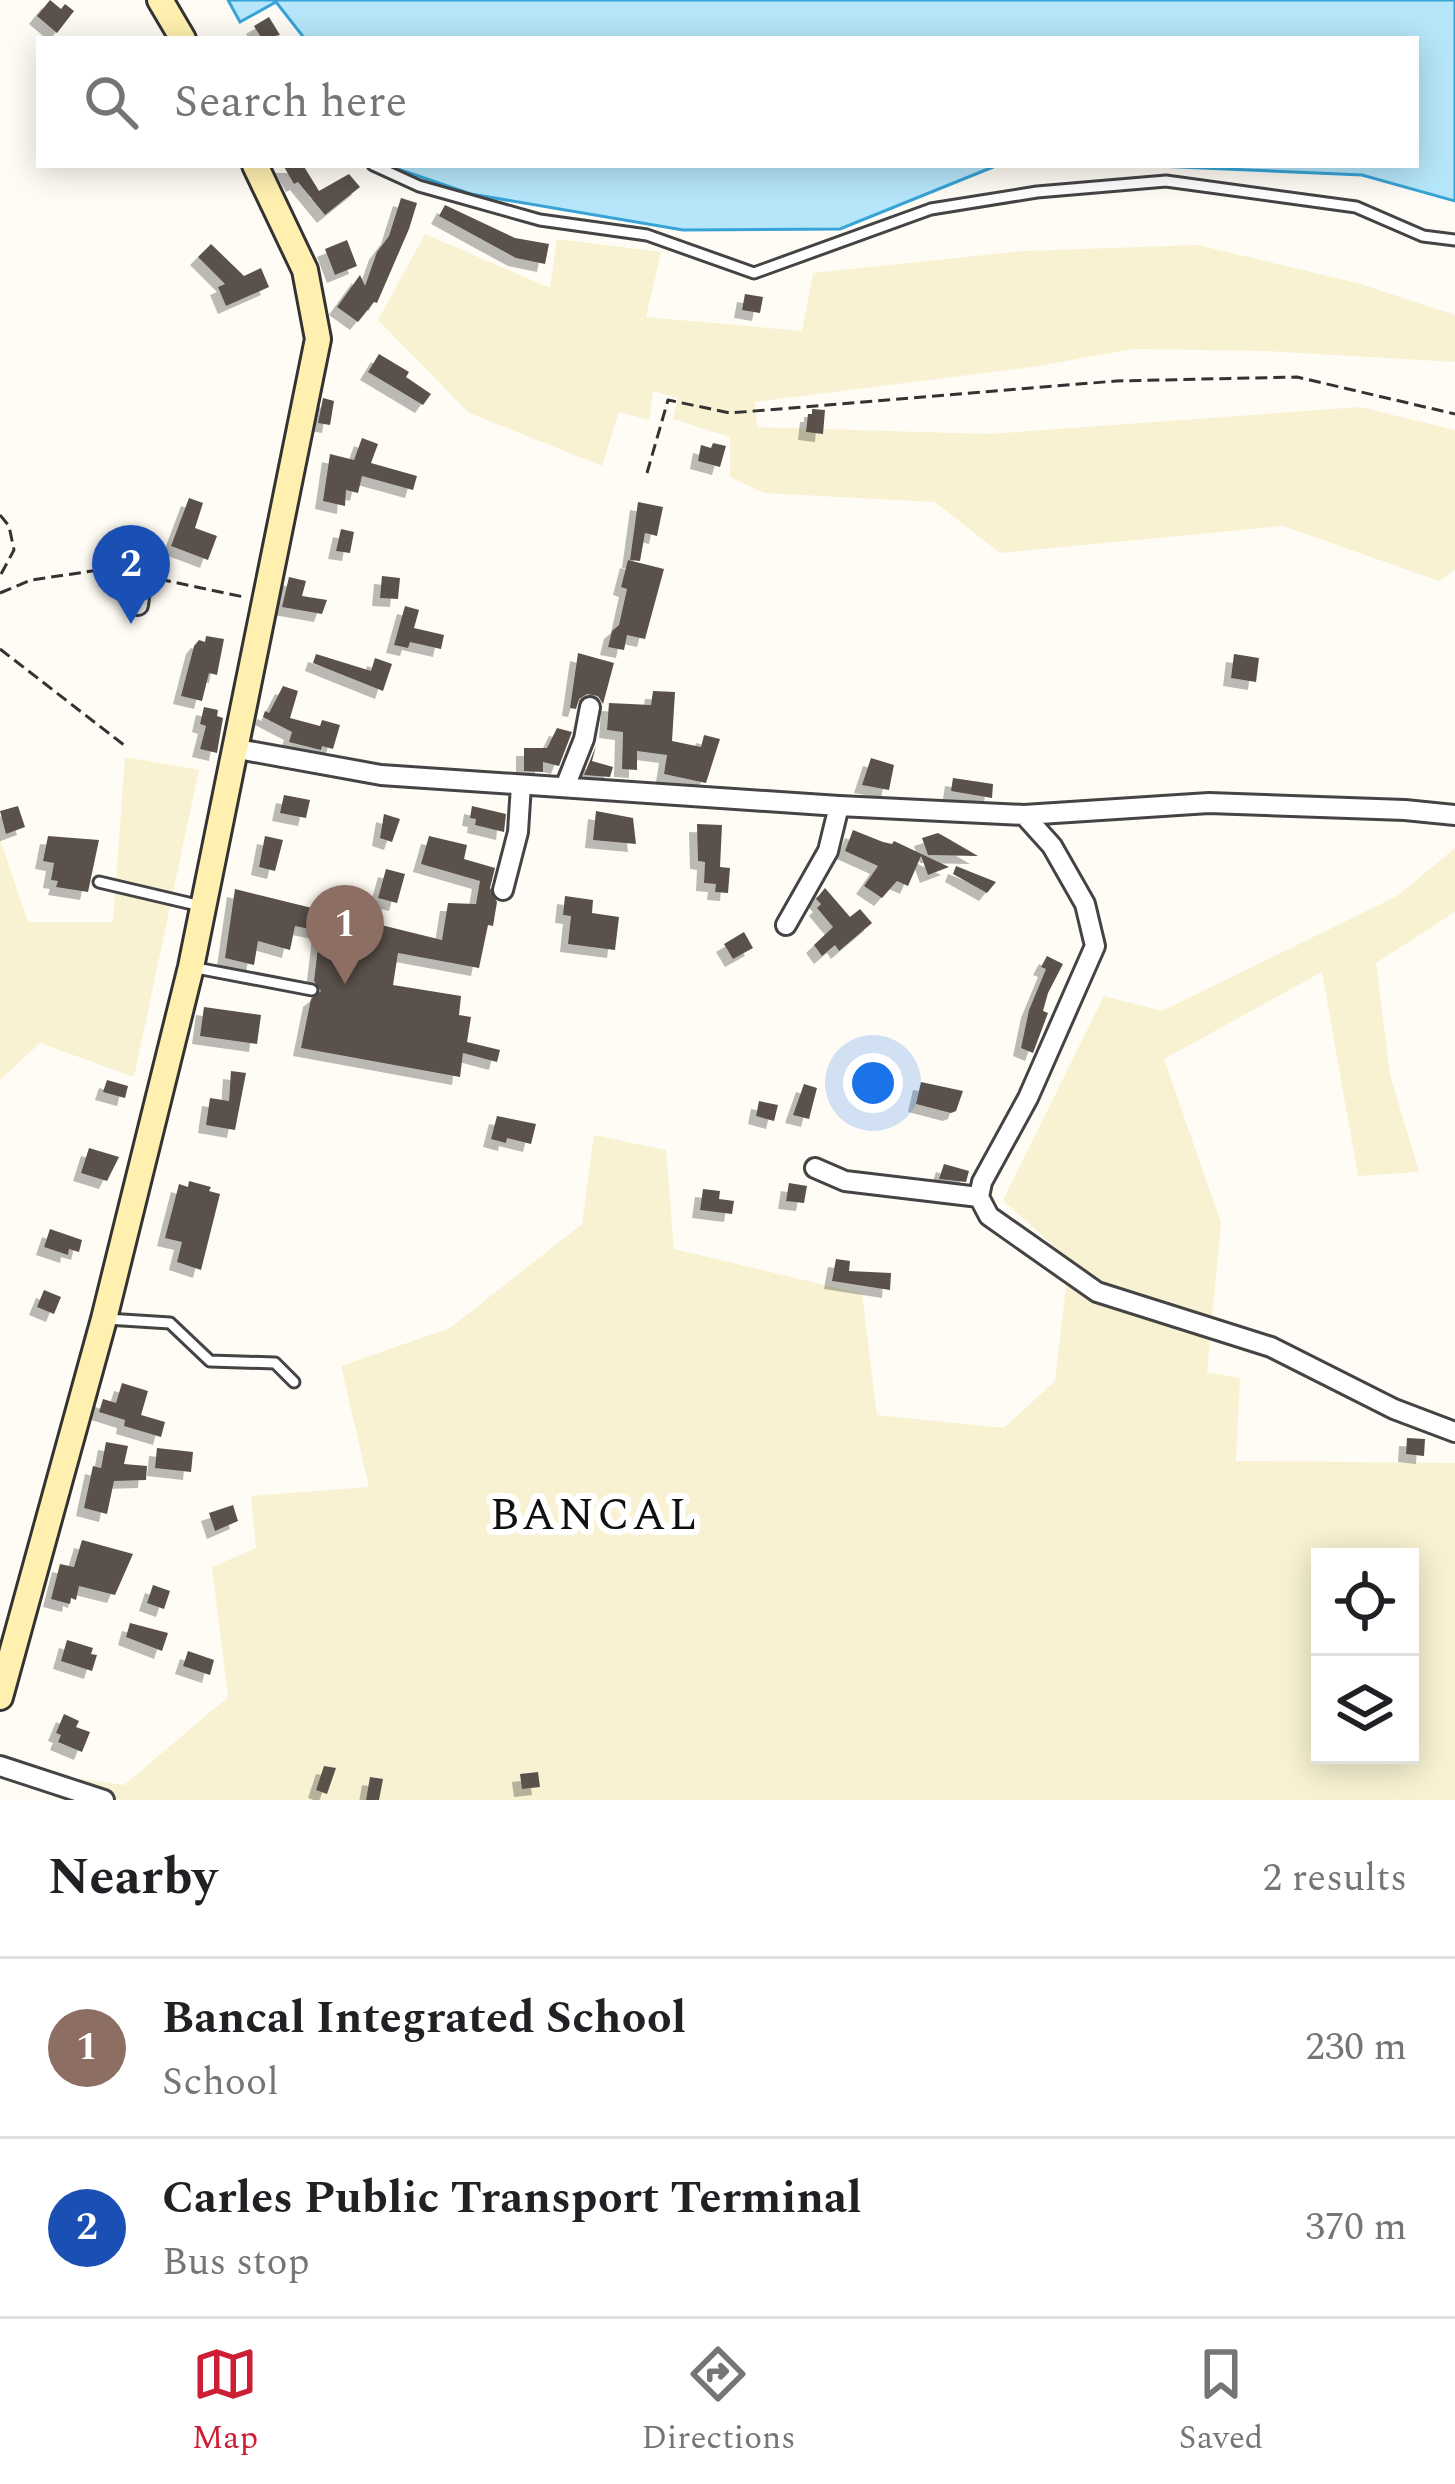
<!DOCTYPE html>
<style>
body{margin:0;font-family:Spectral,serif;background:#f6f6f6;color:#202124}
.controls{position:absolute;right:36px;bottom:36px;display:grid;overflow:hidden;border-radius:0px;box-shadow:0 6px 30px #0003}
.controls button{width:108px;height:108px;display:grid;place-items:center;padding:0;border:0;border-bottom:3px solid #e0e0e0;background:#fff;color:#202124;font:60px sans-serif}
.you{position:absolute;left:873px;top:1083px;width:42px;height:42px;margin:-30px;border:9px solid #fff;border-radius:50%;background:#1a73e8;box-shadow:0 0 0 18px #1a73e833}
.badge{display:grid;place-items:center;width:78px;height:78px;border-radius:50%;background:#cc1e34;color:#fff;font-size:39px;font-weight:700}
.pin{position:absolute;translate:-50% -99px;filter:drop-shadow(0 3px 6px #0008)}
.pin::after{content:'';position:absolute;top:63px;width:42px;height:36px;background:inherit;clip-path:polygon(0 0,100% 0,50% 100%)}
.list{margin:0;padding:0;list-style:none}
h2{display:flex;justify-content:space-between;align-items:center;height:156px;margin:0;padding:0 48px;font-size:51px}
h2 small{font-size:39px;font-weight:400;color:#757577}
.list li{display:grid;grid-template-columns:78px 1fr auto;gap:36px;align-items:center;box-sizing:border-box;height:180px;padding:0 48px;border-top:3px solid #e0e0e0}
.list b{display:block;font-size:45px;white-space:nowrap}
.list p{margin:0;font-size:39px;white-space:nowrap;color:#757577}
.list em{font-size:39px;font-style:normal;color:#757577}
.icon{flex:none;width:66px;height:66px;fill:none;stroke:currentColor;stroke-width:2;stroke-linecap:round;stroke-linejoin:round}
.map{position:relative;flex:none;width:1455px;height:1800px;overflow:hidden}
.search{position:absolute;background:#fff;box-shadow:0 6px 30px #0003;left:36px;right:36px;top:36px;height:132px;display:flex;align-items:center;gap:30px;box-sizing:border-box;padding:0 42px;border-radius:0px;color:#757577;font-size:45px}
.sheet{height:516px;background:#fff}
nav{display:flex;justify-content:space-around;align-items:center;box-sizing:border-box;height:168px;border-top:3px solid #e0e0e0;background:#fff;font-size:33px;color:#757577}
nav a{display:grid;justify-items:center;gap:6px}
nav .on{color:#cc1e34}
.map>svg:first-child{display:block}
</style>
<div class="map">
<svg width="1455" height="1800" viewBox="0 0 1455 1800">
<defs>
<filter id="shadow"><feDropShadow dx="-8" dy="8" stdDeviation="0" flood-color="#0004"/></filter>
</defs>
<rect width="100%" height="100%" fill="#fffcf5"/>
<path fill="#f8f2d2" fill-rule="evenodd" d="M425,234L550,288L557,239L661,252L646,317L802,331L813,273L1023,251L1198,245L1361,284L1455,315V362L1264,351L1134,349L1032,367L755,402L757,427L990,434L1360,407L1455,430V569L1439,581L1283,526L1000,553L935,502L764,493L730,477V437L673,419L678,398L653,391L649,420L619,412L602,466L469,413L378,320Z
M125,757L199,770L134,1077L40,1043L0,1080V839L28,922H113Z
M1455,848V912L1376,963L1390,1075L1419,1172L1358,1176L1322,972L1164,1059L1221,1223L1207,1372L1240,1378L1236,1461L1455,1463V1800H73V1778L124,1785L228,1697L212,1567L256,1548L251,1496L369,1487L341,1366L450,1328L582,1224L594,1135L666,1150L674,1249L862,1294L877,1415L1004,1428L1055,1381L1069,1260L1003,1200L1104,996L1162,1011L1397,896ZM1320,1557H1410V1755H1320Z"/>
<path fill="#b6e6fa" stroke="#37a3d6" stroke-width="3" d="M228,0H1455V201L1362,175L1133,165H1416V39H305L276,2L240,22Z
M386,165H998L840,229L683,230L471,194Z"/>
<path fill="#5a514c" filter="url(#shadow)" d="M50,0L61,9L65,4L74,11L57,33L37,16Z
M269,17L280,35L262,39L254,26Z
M283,165H303L319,191L349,174L360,187L325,215L298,182L294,184Z
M401,198L417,203L409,229L377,303L374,302L358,322L337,307L360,275L365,286L377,252L389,236Z
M445,205L515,238L549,244L545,264L516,258L439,216Z
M347,240L357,266L335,275L325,249Z
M211,244L244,276L261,268L269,287L226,306L218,287L225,284L198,257Z
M745,294L763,297L760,313L742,310Z
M379,354L409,372L406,377L431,394L423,405L368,372Z
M323,398L334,401L330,425L318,423Z
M812,409L825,410L823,434L806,432L808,414H812Z
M362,438L378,444L371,463L417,476L413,490L362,476L358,493L346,490L345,506L323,501L330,454L354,460Z
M713,443L726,446L720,467L698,461L701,445L711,448Z
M189,498L203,503L195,528L217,536L208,560L171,546Z
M638,502L663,507L657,536L645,533L640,561L630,560Z
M341,529L354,532L350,553L336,551Z
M628,560L664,569L645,639L627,635L624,650L608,647L612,631L619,625L627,589L621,587Z
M382,576L400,578L398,599L380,598Z
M289,577L306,581L302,596L327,600L322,614L282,607Z
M405,606L419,610L414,628L444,635L441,649L410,642L408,648L394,645Z
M206,636L224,639L217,675L209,673L202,701L181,696L194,646L199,640L205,642Z
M578,653L614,663L603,704L598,696L587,694L579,699L576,709L570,708Z
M316,654L371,671L375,658L392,664L383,691L313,663Z
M1234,654L1259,658L1256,682L1231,678Z
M283,686L298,691L290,718L320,726L322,720L340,725L333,749L322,746L321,750L289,742L292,732L263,717L265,711L269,713Z
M653,691L675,692L672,741L701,747L704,735L720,739L706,783L664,774L667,755L637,751V770L622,769L623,732L607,730L609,703L651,705Z
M204,707L218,710L217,716L223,718L217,753L200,749L206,726L200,724Z
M557,728L572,732L559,766L543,762V772L524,771V748H547Z
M596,746L592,761L613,767L610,777L584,775Z
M871,758L894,765L889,790L862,785Z
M953,778L993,784L992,798L951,791Z
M284,795L310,800L306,818L280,813Z
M18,806L25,827L6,834L0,811Z
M472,806L506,814L504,832L475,825L476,819L470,818Z
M596,811L633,818L636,844L593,840Z
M384,814L400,819L392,842L380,838Z
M697,824L722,825L720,867L730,868L728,893L715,892L716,884L704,883L705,862L698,861Z
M853,830L883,842L892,844L894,841L949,867L928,875L921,856L908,886L897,881L882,898L864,886L878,866L845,851Z
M938,833L947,838L978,856L928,855L922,838Z
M48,836L99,840L88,892L56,887L58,881L51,880L54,863L43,861Z
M265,836L283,840L275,871L259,867Z
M429,836L467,845L464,859L495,868L490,888L497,902L493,926L488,925L479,968L398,953L393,985L461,996L459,1015L471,1017L467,1042L500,1050L497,1062L463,1053L460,1077L301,1048L311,999L321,991L314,981L320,931L295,926L290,950L258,941L254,965L225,958L235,889L442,940L448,903L476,904L480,881L421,864Z
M956,866L996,882L987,893L953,874Z
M386,869L405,874L397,903L378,898Z
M825,888L850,917L860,909L872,923L839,951L835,945L822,956L814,945L833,927L817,908L821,904L816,899Z
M565,896L593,900L592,913L619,917L615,950L568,944L571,916L563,915Z
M744,932L753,948L733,959L724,944Z
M1047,956L1063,964L1048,993L1043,1011L1048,1013L1033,1053L1021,1048L1029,1010L1046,969L1041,967Z
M204,1007L261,1015L257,1044L200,1036Z
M231,1071L246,1073L235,1130L206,1125L210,1098L229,1101Z
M107,1080L128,1086L125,1098L103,1092Z
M921,1082L963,1091L956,1111L951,1113L916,1104Z
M804,1084L817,1088L809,1119L793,1115Z
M759,1101L778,1105L774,1121L756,1116Z
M497,1116L536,1124L531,1144L507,1138L506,1143L491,1139Z
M89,1148L119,1157L107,1181L81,1173Z
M944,1164L969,1171L966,1182L939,1179Z
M189,1181L211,1187L209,1191L220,1194L201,1270L177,1262L182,1242L165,1238L179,1184L188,1187Z
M789,1183L807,1186L804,1203L786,1201Z
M703,1189L720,1191L719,1199L734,1201L732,1214L700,1210Z
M50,1229L82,1240L79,1252L69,1249L68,1255L44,1247Z
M836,1259L850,1261L849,1271L891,1273L890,1290L832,1281Z
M44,1290L61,1297L54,1314L37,1307Z
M122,1383L148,1391L141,1415L165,1422L161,1437L124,1426L125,1420L99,1412L103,1399L116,1403Z
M1407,1438L1425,1439L1424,1456L1406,1454Z
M106,1442L128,1446L124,1464L147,1466L146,1480L114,1481L107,1514L84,1508L93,1466L101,1468Z
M157,1448L193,1452L191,1472L155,1468Z
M233,1505L238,1521L215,1531L209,1513Z
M82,1540L133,1554L115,1595L79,1586L76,1600L71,1598L70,1604L51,1599L60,1564L74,1567Z
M153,1585L170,1591L164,1609L147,1603Z
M130,1623L168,1633L162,1651L126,1637Z
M67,1640L93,1648L91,1654L97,1655L92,1671L61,1661Z
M188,1651L214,1660L210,1675L183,1666Z
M64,1714L79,1721L76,1727L90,1732L82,1752L58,1742L61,1735L56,1733Z
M324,1766L336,1768L327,1794L316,1790Z
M538,1772L540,1787L522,1789L520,1774Z
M370,1777L383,1779L379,1800H366Z"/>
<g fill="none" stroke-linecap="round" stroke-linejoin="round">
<g stroke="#444" stroke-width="15">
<path id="lane" d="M373,165L419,186L540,220L647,235L754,273L931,209L1037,192L1166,181L1356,207L1423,236L1455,240
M99,882L201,906
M191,967L312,990
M107,1319L170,1323L210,1361L275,1363L294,1382"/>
</g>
<g stroke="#444" stroke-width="24">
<path id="street" d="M138,605L142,575
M238,749L381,775L839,806L1024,815L1209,803L1405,810L1455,815
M565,787L584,739L590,707
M1024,815L1052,846L1085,904L1095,946L1028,1098L982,1182L979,1197L989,1216L1097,1292L1271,1347L1394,1409L1455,1432
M503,890L518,832L521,785
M786,925L828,851L839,806
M815,1168L845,1181L979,1197
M0,1766L104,1800"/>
</g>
<g stroke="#333" stroke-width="30">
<path id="secondary" d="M160,0L183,39
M0,1697L104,1319L191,967L318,339L305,270L255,165"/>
</g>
<path stroke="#333" stroke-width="3" stroke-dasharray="12 6" stroke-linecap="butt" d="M647,473L668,400L730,413L1116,381L1297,377L1455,414
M0,515L9,526L14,550L0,576
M159,579L244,597
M0,593L31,580L113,568L126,571
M0,649L124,745"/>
<use href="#lane" stroke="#fff" stroke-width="9"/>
<use href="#street" stroke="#fff" stroke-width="18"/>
<use href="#secondary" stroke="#fff0b0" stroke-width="24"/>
</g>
<g text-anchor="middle" stroke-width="12" stroke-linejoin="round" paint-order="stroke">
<g font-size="45" letter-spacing="3" fill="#111" stroke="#fff">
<text x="595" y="1529">BANCAL</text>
</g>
</g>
</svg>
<div class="controls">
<button><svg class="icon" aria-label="locate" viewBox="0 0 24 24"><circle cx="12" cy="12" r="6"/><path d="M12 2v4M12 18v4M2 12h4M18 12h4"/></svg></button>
<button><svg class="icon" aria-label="layers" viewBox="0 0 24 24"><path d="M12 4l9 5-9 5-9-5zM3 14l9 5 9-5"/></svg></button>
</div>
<div class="you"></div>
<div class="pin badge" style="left:345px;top:984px;background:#8d6e63">1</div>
<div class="pin badge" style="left:131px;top:624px;background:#1a4fb4">2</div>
<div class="search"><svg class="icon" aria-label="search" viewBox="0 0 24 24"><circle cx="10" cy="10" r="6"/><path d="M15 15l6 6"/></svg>Search here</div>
</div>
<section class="sheet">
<h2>Nearby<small>2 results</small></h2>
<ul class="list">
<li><span class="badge" style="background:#8d6e63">1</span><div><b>Bancal Integrated School</b><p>School</p></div><em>230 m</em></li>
<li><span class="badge" style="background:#1a4fb4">2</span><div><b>Carles Public Transport Terminal</b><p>Bus stop</p></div><em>370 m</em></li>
</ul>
</section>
<nav>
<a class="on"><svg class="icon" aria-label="map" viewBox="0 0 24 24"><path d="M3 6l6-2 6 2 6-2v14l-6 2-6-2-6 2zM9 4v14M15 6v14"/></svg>Map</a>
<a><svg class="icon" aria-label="directions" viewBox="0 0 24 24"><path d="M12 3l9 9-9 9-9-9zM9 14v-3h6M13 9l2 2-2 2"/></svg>Directions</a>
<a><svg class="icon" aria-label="saved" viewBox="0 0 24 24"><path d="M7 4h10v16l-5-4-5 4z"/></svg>Saved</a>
</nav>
